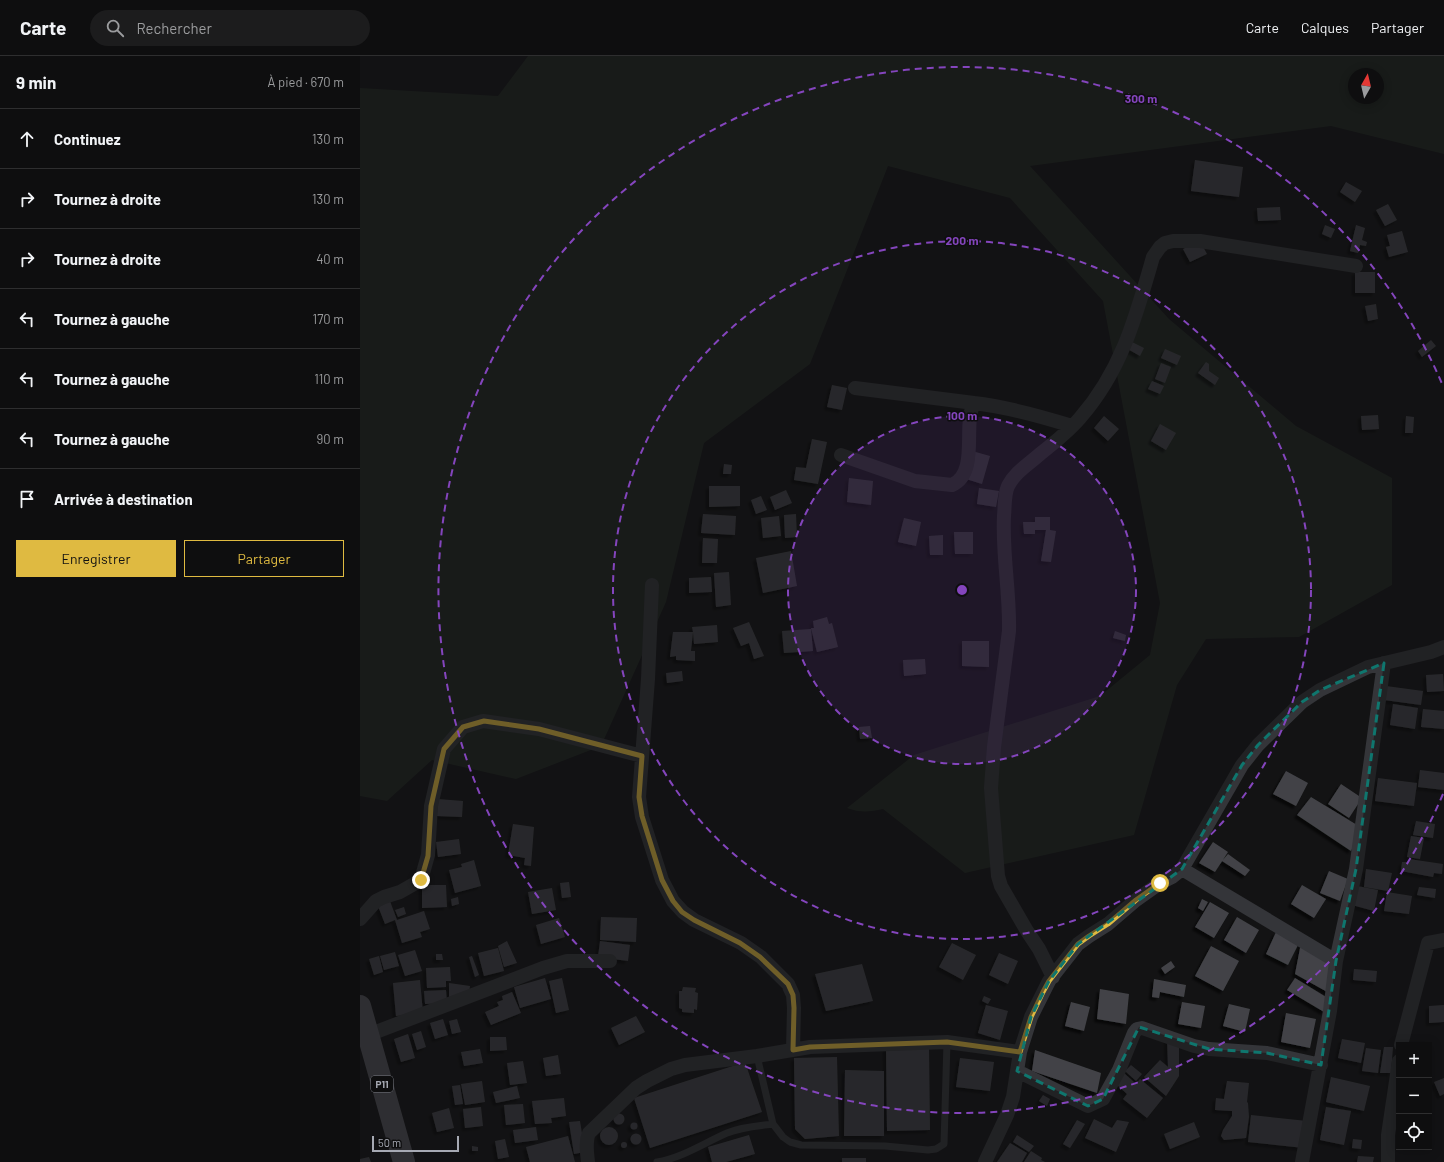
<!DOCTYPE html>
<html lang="fr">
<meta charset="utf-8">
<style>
body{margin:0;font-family:Barlow,sans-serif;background:#1c1c1d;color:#f1f3f6}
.controls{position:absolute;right:12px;bottom:12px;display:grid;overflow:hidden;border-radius:0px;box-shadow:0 2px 10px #0003}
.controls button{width:36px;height:36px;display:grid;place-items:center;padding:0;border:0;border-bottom:1px solid #2e2e2f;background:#0e0e0f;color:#f1f3f6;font:20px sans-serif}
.compass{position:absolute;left:988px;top:12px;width:36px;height:36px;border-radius:50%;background:#0e0e0f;box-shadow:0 2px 10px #0003;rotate:8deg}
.scale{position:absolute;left:12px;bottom:10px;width:87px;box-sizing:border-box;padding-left:4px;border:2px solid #a6a9b3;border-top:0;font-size:11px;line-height:14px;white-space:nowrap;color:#a6a9b3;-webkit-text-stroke:3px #0e0e0f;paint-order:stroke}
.stop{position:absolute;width:12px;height:12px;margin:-9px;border:3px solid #dfba41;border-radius:50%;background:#fff}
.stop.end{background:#dfba41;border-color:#fff;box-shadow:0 1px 4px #0008}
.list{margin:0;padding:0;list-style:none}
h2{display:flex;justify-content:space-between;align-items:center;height:52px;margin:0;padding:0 16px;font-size:17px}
h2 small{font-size:13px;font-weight:400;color:#9b9c9e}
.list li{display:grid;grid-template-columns:26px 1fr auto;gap:12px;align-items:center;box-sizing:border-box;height:60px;padding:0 16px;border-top:1px solid #2e2e2f}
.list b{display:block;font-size:15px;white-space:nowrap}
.list em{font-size:13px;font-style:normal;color:#9b9c9e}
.actions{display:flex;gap:8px;padding:12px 16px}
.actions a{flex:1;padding:9px 0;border:1px solid #dfba41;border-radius:0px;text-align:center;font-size:14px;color:#dfba41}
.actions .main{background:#dfba41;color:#111}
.icon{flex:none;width:22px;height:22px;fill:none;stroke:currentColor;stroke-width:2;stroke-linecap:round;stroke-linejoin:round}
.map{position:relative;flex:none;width:1084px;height:1106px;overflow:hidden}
header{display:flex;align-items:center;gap:24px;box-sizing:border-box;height:56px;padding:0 20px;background:#0e0e0f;border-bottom:1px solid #2e2e2f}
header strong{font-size:19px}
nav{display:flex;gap:22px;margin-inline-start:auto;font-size:14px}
.search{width:280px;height:36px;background:#1c1c1d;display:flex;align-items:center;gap:10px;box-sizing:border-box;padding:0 14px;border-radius:22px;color:#9b9c9e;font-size:15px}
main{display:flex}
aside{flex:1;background:#0e0e0f}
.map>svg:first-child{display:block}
</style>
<header>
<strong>Carte</strong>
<div class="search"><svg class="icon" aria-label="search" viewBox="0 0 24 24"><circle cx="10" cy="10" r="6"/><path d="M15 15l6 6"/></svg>Rechercher</div>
<nav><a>Carte</a><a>Calques</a><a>Partager</a></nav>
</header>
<main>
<aside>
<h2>9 min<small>À pied · 670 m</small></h2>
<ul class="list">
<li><svg class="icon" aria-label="ahead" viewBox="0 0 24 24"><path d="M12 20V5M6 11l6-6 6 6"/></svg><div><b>Continuez</b></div><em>130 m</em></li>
<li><svg class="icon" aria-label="right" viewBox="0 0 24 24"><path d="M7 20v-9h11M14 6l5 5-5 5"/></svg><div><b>Tournez à droite</b></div><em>130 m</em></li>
<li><svg class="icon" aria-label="right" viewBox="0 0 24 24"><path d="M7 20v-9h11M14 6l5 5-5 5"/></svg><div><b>Tournez à droite</b></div><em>40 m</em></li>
<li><svg class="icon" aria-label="left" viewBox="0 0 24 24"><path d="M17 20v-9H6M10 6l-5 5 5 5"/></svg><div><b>Tournez à gauche</b></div><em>170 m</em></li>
<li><svg class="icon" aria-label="left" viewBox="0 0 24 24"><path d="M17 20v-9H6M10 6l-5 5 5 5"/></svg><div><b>Tournez à gauche</b></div><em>110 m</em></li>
<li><svg class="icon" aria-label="left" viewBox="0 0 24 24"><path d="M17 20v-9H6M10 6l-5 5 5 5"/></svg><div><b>Tournez à gauche</b></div><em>90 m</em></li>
<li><svg class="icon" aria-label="arrive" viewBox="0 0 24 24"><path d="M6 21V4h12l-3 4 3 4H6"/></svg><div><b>Arrivée à destination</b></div></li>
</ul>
<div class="actions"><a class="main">Enregistrer</a><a>Partager</a></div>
</aside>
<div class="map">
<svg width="1084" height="1106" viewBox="0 0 1084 1106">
<defs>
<filter id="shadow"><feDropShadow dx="-3" dy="3" stdDeviation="1" flood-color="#0009"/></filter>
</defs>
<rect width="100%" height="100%" fill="#131314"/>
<path fill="#202721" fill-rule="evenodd" d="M168,0H1084V98L971,70L670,110L809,263L936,370L1032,422V529L939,581L846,583L817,629L774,779L605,817L523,753C510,756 500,757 487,752L554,699L740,640L790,599L800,547L743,245L650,142L528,110L450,308L344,387L306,546L241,690L156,723L72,704L27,745L0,740V32L138,40ZM994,18H1018V42H994Z"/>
<path fill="#424347" filter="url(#shadow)" d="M835,104L883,111L879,141L831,135Z
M986,126L1002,135L995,146L980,136Z
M1028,148L1037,164L1025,170L1016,154Z
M920,151L921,164L898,165L897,152Z
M965,169L975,173L971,182L962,178Z
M996,169L1005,172L1002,184L1007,186L1006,190L1000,189L998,197L990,195Z
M1042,175L1048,196L1029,201L1026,191L1030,190L1027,179Z
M840,185L847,198L830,206L823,193Z
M995,216H1015V237H995Z
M1016,248L1018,263L1008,265L1005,250Z
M1071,284L1076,290L1062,301L1058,295Z
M770,285L784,292L780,300L766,292Z
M805,293L821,300L817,309L801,302Z
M846,306L849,308V315L859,322L855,329L838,317Z
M801,307L811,311L805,327L795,323Z
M792,325L804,330L800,338L788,333Z
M472,329L487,332L482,354L467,351Z
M1018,359L1019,373L1002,374L1001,360Z
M744,360L759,373L748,385L734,372Z
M1046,360L1054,361L1053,377H1045Z
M800,368L816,377L806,394L791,385Z
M452,383L467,386L458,428L434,424L436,411L446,412Z
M612,395L630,400L622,428L603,422Z
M364,408L372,409L371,418H363Z
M489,422L513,425L511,449L487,446Z
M349,430H380V450L349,451Z
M619,432L639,435L636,451L617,448Z
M426,434L432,447L415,454L410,441Z
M401,440L407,454L396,458L391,444Z
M343,458L376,460L375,479L341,477Z
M436,458L437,481L425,482L424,459Z
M419,460L421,480L403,482L401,462Z
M675,461H690V474L696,475L691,506L681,505L686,474H675V478H664L663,466H675Z
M544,462L561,466L556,490L538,486Z
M594,476H613V498H595Z
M583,479V499H570L569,480Z
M343,482L358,483L357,507H342Z
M431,495L437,530L403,537L396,502Z
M369,516L371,549L356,551L354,517Z
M351,521L352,536L329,537V522Z
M467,561L469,568L472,567L478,591L457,596L451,572H454L453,565Z
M389,566L404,600L394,603L389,587L381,590L373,572Z
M357,569L358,586L334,588L333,576L331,595H335V605L316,604V600L310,601L313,576H333L332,571Z
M451,573L453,595L424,597L422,575Z
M755,575L766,579L765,585L753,582Z
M602,585H629V611L602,610Z
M565,603L566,618L544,620L543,604Z
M322,615L323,625L307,627L306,617Z
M1083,618L1084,635L1067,636L1066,619Z
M1026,630L1063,635L1061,649L1024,644Z
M1033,648L1058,652L1055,673L1030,669Z
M1063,653L1084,655V673L1061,671Z
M510,670L512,682L500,683L499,671Z
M1060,714L1084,717V734L1058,731Z
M926,715L948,727L936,750L913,738Z
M1018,722L1057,727L1054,750L1015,745Z
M981,728L1002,742L989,762L968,748Z
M951,741L1002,772L991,795L937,759Z
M78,743L103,745L102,761L77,760Z
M1056,765L1075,768L1073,782L1053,779Z
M153,768L174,771L171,810L164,809L165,802L148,799Z
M1051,780L1064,782L1060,803L1047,801Z
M99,783L101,798L78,801L76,786Z
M853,786L868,796L855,816L839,807Z
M868,798L890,814L885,820L862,805Z
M1049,803L1083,808L1082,818L1074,817L1073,821L1041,815L1042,806H1049Z
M114,804L121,830L95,837L89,814L102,811L101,808Z
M1006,813L1032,817L1028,835L1004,831Z
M969,815L988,823L980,845L960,837Z
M209,826L211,841L202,842L200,827Z
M62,829H86L87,851L62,852Z
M942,829L966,843L954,862L931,848Z
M997,830L1018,834L1014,855L992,849Z
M1059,831L1076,833L1075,842L1057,839Z
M192,832L196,854L172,858L168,836Z
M1027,836L1052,840L1049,858L1024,855Z
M98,841L99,848L92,850L91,843Z
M842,843L848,846L843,855L838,852Z
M30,845L37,864L64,855L70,873L60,876L62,881L42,887L35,864L25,868L18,850Z
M850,846L869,857L854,882L835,871Z
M44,851L46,858L38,861L35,854Z
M241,861L277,862L276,886L240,884Z
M877,861L899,874L886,897L864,884Z
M199,862L205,881L181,888L176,869Z
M916,876L939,887L928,909L906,898Z
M147,885L157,907L144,911L138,890Z
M240,885L270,889L268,905L238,901Z
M592,887L616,899L603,924L579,911Z
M941,887L974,906L969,937L935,918Z
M851,890L879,905L863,935L835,920Z
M138,892L144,915L124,920L118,897Z
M55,894L62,915L45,920L38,899Z
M35,896L39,910L24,914L20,900Z
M639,897L658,905L648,928L629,919Z
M76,898H82L83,904H76Z
M19,900L23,916L14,919L9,903Z
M112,900L119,919L115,921L109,901Z
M811,905L815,911L805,918L801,912Z
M502,908L513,945L466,955L455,918Z
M90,911L91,925H86V931L67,932L66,912Z
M994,913L1017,915L1016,926L993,924Z
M185,922L191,943L160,952L154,931Z
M202,922L209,954L196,957L189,925Z
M935,922L971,944L964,956L927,934Z
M794,923L826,929L824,941L800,936L799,942L792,941Z
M60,924L63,957L36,960L33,927Z
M89,927L110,930L109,938L89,947Z
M323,931L336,932L335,936L338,937L337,954L334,953V957L322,956V953L319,952V935H322Z
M740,933L769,938L766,968L737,963Z
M86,934L87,947L65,948L64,935Z
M152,936L161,957L131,969L125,956L139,950L137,946L143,944L142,940Z
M624,940L631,943L628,948L622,945Z
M711,946L730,951L724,975L705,970Z
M822,946L845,950L841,972L818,968Z
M869,948L890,953L885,976L863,970Z
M626,949L648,955L640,984L618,977Z
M1084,949V966L1069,967V950Z
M926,957L956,963L950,992L921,986Z
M276,960L285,976L259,989L251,972Z
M83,963L88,979L75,983L70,967Z
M97,963L101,976L92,978L89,965Z
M61,975L66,991L57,994L52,978Z
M48,978L55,1002L41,1006L34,983Z
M130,981H146L147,994L130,995Z
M807,982H819V1020L806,1040L784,1021L800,1004L808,1011Z
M982,983L1005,987L1001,1007L978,1002Z
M569,991L570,1074L527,1075L526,992Z
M1024,991H1033L1031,1017H1020Z
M1006,992L1021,994L1018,1017L1002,1015Z
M120,993L123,1007L104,1010L101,996Z
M675,994L741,1017L737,1037L672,1015Z
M198,999L201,1018L186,1020L183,1002Z
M477,1001L479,1080L445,1083L435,1073L434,1002Z
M600,1002L634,1006L630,1035L596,1031Z
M163,1005L167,1027L150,1029L147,1007Z
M385,1006L402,1056L290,1092L274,1042Z
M771,1009L782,1018L776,1025L765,1015Z
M485,1014L524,1015V1080H484Z
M764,1017L776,1028L780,1023L803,1042L787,1062L763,1043L767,1038L755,1027Z
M971,1021L1010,1030L1004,1055L966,1046Z
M1084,1022V1038L1080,1040L1074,1026Z
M122,1025L125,1046L105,1049L101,1028Z
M867,1025L889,1027L887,1046L888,1047L889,1061L886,1082L864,1084L861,1080L863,1074L872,1060V1055L855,1054L856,1042L864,1043Z
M100,1029L103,1048L95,1049L92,1030Z
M157,1030L160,1042L136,1047L133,1036Z
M683,1039L690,1043L687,1050L679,1045Z
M204,1042L206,1060L191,1062L192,1067L175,1068L172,1045Z
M163,1048L165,1067L146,1069L144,1049Z
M121,1051L123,1070L105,1072L103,1053Z
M966,1051L991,1055L984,1089L960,1084Z
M89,1052L94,1072L77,1076L72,1057Z
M253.5 1063a5.5 5.5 0 1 1 11 0a5.5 5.5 0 1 1-11 0Z
M891,1059L947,1065L944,1092L888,1086Z
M734,1063L752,1072L757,1064L769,1066L756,1096L725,1082Z
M717,1064L725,1068L710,1092L703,1088Z
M220,1065L225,1096L214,1098L209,1066Z
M834,1066L840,1081L810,1093L804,1078Z
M270.5 1070a3.5 3.5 0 1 1 7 0a3.5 3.5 0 1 1-7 0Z
M240 1080a9 9 0 1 1 18 0a9 9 0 1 1-18 0Z
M176,1071L178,1084L155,1087L153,1074Z
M270.5 1083a5.5 5.5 0 1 1 11 0a5.5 5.5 0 1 1-11 0Z
M389,1079L395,1098L366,1106H352L348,1091Z
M657,1079L674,1090L669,1096L653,1086Z
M208,1080L215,1106H170L166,1091Z
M145,1083L149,1101L138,1103L135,1085Z
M993,1083L1002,1084L1001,1093L992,1092Z
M261 1089a3 3 0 1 1 6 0a3 3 0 1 1-6 0Z
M650,1087L667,1097L662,1106H637Z
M112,1090L118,1091V1095H112Z
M671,1095L682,1102L681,1104L685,1106H664Z
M998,1100L1014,1101L1013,1106H997Z
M9,1101L11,1106H0V1103Z
M482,1102H506V1106H482Z"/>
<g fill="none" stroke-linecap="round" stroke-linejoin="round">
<path stroke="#343539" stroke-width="7" d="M397,1000L413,1068L423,1081L430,1086L441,1089L525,1090L568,1094L576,1093L584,1088L587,986
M297,1106C322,1102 344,1087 367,1077C381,1071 398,1070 413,1068"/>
<path stroke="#343539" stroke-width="14" d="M495,332L614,347
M481,399L555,425L592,429C615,419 607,382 610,362C610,357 612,352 614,347C648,351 680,360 712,370
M292,529L288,623L279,741L282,761L302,824L313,845L323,856L334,864L381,887L401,901L428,928L433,939L434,952L433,994
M0,863L16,845L24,841L40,836L61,824L68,799L71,750L84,693L103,671L123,665L179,673L282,700
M976,905L996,813L1024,607
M693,921L679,893L667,875L641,830L638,820L631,732L634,691L649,575C650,536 642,498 644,460C645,450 644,439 648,430C655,416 669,408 680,398C694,387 708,376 720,362C762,314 776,260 793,201L800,191L805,187L813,185H840L996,210
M8,979L183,912L207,905H250
M1041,989L1068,887L1084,884
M657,1015L728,1050L743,1043L759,1014L774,977L777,973L782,972L834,990L849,993L907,997L961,1009
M228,1106C227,1096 225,1086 229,1077L276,1032L287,1025L311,1013L325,1009L397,1000L450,991L587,986L660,996
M625,1106L647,1059L653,1041L660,996L671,961L689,925L718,888L729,880L748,868L776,844L800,827L812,821L822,813
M942,1106L970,955L976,905L822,813L882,709L898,689L942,646L960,634L1008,611L1071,596L1084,591
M1028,1106V1079L1039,1005"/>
<path stroke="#515158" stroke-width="22" d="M0,950L44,1106"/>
</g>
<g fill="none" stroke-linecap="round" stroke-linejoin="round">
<path stroke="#dfba41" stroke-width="5" d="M61,824L68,800L71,750L84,693L103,671L124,665L179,673L282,700L279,741L282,760L302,824L313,845L322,856L334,864L380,887L400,901L428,928L433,939L434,952L433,994L450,991L587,986L660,996L671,961L683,936L689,925L718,888L729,880L748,868L776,844L800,827"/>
</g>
<path d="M0 0H1084V1106H0ZM1024,607L996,813L976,905L961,1009L907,997L849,993L779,971L743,1043L728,1050L657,1015L671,961L689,925L718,888L822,813L882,709L898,689L942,646L960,634Z" fill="#131314" fill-opacity=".55" fill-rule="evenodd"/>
<path fill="none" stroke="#0f766e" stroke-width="3" stroke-dasharray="8 5" stroke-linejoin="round" d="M1024,607L996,813L976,905L961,1009L907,997L849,993L779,971L743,1043L728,1050L657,1015L671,961L689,925L718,888L822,813L882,709L898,689L942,646L960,634Z"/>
<circle cx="602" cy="534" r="174" fill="#8445bd" fill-opacity=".12"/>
<g fill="none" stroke="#8445bd" stroke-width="2" stroke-dasharray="7 5">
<circle cx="602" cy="534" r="174"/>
<circle cx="602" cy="534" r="349"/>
<path d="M1083 738A523 523 0 1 1 1083 330"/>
</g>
<g text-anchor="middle" stroke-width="3" stroke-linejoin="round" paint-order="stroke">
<rect fill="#0e0e0f" stroke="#787a82" stroke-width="1" x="11" y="1020" width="22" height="16" rx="3"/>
<g font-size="10" font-weight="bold" fill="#a6a9b3">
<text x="22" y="1032">P11</text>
</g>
</g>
<circle cx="602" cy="534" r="6" fill="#8445bd" stroke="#0e0e0f" stroke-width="2"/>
<g font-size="12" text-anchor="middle" font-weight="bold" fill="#8445bd" stroke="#0e0e0f" stroke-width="3" stroke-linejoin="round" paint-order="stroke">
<text x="781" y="47">300 m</text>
<text x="602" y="189">200 m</text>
<text x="602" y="364">100 m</text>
</g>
</svg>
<div class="controls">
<button>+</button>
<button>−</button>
<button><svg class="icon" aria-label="locate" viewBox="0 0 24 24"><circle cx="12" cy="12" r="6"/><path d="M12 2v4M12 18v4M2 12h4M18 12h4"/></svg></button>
</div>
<svg class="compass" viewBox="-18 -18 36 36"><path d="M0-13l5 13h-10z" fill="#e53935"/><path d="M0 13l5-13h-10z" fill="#9b9c9e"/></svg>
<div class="scale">50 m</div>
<div class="stop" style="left:800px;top:827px"></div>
<div class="stop end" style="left:61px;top:824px"></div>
</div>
</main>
